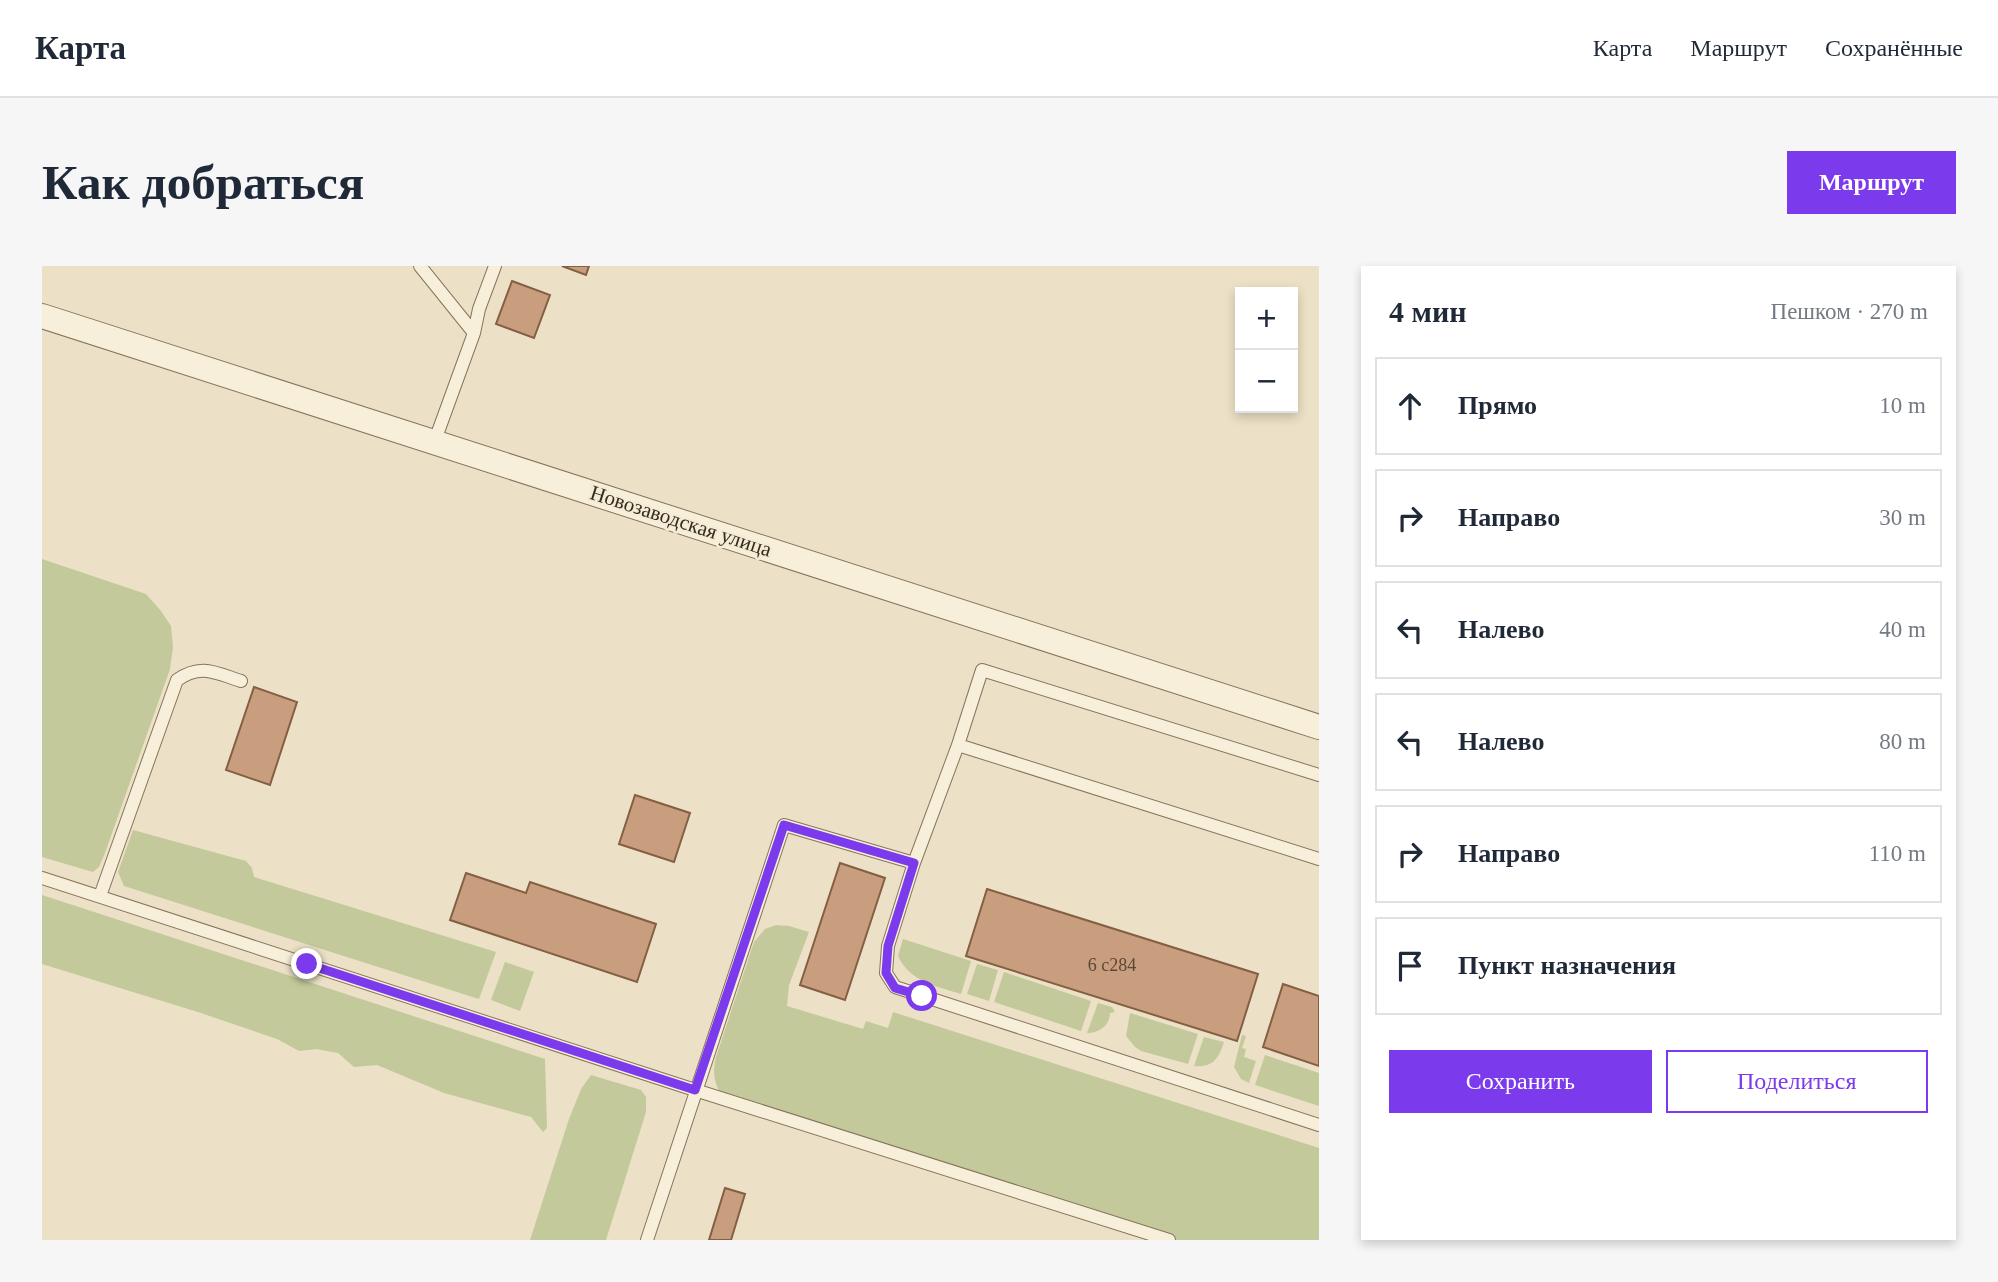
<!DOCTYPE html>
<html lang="ru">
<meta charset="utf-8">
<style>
body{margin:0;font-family:"Times New Roman",serif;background:#f6f6f7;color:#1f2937}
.controls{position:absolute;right:21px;top:21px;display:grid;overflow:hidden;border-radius:0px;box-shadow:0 4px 10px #0003}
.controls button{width:63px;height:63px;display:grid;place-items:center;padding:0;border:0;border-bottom:2px solid #e0e1e3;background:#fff;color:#1f2937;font:35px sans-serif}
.stop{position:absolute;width:21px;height:21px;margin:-16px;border:5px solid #7c3aed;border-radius:50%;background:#fff}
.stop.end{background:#7c3aed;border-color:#fff;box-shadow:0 2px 7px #0008}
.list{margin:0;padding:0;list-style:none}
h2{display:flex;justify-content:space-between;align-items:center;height:91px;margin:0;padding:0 28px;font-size:30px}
h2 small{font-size:23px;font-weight:400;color:#747a83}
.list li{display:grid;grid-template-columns:46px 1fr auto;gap:21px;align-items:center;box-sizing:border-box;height:98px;margin:0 14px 14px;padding:0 14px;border:2px solid #e0e1e3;border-radius:0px}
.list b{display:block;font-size:26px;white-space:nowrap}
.list em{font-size:23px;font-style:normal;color:#747a83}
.actions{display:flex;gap:14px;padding:21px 28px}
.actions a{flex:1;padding:16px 0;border:2px solid #7c3aed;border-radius:0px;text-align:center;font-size:24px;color:#7c3aed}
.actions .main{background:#7c3aed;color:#fff}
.icon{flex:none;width:38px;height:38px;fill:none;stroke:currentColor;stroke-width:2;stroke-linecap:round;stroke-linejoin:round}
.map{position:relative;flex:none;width:1277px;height:974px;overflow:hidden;border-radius:0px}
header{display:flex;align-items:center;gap:42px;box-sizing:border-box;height:98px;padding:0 35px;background:#fff;border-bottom:2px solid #e0e1e3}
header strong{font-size:33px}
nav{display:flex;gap:38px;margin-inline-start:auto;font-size:24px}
.intro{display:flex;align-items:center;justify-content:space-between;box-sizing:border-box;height:168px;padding:0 42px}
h1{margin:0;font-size:49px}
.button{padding:18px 32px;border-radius:0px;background:#7c3aed;color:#fff;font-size:24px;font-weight:700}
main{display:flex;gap:42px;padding:0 42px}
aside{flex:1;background:#fff;border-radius:0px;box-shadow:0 4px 10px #0003}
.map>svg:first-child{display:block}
</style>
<header>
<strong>Карта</strong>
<nav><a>Карта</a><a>Маршрут</a><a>Сохранённые</a></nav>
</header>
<div class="intro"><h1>Как добраться</h1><a class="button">Маршрут</a></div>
<main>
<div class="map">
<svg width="1277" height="974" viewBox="0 0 1277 974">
<rect width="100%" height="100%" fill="#ece1c6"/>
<path fill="#c3c99a" d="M0,293L104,328L119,345L129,360L131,381L128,403L63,587L57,601L51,606L0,591Z
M91,564L204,595L210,602L212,611L454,686L437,733L82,620L76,606Z
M0,629L503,793L505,862L501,866L489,851L402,827L335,799L312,801L296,787L274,783L257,785L235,773L159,747L0,698Z
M734,659L747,660L767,666L747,719L745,740L821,763L824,755L846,762L851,746L1277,882V974H1130L678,827C671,813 671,805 674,791L712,676L723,663Z
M861,673L929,695L919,728C894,720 868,716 856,690Z
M463,696L492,706L478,745L449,734Z
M935,698L956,704L947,735L925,728Z
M962,706L1049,735L1039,765L952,736Z
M1056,737L1070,741L1073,746L1068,747C1068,759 1058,767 1045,767Z
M1088,747L1156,768L1146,798L1099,785L1093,781L1084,770Z
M1200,769L1204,770L1200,782L1204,783L1202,791L1214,795L1207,817L1199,813L1192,801Z
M1162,771L1182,776C1177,792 1171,802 1152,800Z
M1223,789L1277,807V840L1213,819Z
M549,809L599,824L604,831V846L564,974H488L527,853L539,823Z"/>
<path fill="#c89e7e" stroke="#845f44" stroke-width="2" d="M520,0H547L544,9Z
M470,15L508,29L492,72L454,58Z
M212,421L255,436L228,519L184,504Z
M593,529L648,547L632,596L577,578Z
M798,597L843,612L803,734L758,719Z
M424,607L484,627L488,616L614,658L595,716L408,654Z
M945,623L1216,708L1195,775L924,690Z
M1241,718L1277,730V800L1221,781Z
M683,922L703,928L689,974H667Z"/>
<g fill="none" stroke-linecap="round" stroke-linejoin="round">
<g stroke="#86745c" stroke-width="14">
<path id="service" d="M378,0L432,67L392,177
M432,67L437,43L453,0
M916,479L940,404L1277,509
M872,597L846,680L844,707L853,721L1277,859
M0,612L653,824L1127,974
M58,630L135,414C159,397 174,407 199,415
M605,974L742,559L872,597L916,479L1277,593"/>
</g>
<g stroke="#86745c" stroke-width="26">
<path id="minor" d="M0,50L1277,461"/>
</g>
<use href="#service" stroke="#f7efd9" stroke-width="12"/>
<use href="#minor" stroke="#f7efd9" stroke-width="24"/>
</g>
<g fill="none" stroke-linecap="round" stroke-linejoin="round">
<path stroke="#7c3aed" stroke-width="9" d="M265,698L653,824L742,559L872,597L846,680L844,707L853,722L880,730"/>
</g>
<g text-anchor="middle" stroke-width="5" stroke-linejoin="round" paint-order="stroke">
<g font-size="18" fill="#5b4837">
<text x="1070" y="705">6 с284</text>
</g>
<g font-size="21" fill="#372b1f" stroke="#f4ecd5">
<text transform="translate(639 255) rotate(18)" y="7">Новозаводская улица</text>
</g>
</g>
</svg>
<div class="controls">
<button>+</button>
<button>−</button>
</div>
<div class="stop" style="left:880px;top:730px"></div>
<div class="stop end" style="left:265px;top:698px"></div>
</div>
<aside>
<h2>4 мин<small>Пешком · 270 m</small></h2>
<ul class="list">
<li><svg class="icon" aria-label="ahead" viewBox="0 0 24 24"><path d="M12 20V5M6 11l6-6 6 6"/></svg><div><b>Прямо</b></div><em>10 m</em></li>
<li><svg class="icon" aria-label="right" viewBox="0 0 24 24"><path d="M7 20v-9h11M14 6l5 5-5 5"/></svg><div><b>Направо</b></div><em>30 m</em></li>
<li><svg class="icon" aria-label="left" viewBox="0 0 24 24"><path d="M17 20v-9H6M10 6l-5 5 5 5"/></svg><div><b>Налево</b></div><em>40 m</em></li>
<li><svg class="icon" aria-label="left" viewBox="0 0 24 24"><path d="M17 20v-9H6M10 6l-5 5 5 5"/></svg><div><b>Налево</b></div><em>80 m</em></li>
<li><svg class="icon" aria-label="right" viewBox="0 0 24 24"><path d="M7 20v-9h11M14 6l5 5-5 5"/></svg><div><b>Направо</b></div><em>110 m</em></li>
<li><svg class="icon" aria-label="arrive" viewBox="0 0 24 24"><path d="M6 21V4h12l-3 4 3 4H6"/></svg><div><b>Пункт назначения</b></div></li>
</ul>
<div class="actions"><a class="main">Сохранить</a><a>Поделиться</a></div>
</aside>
</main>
